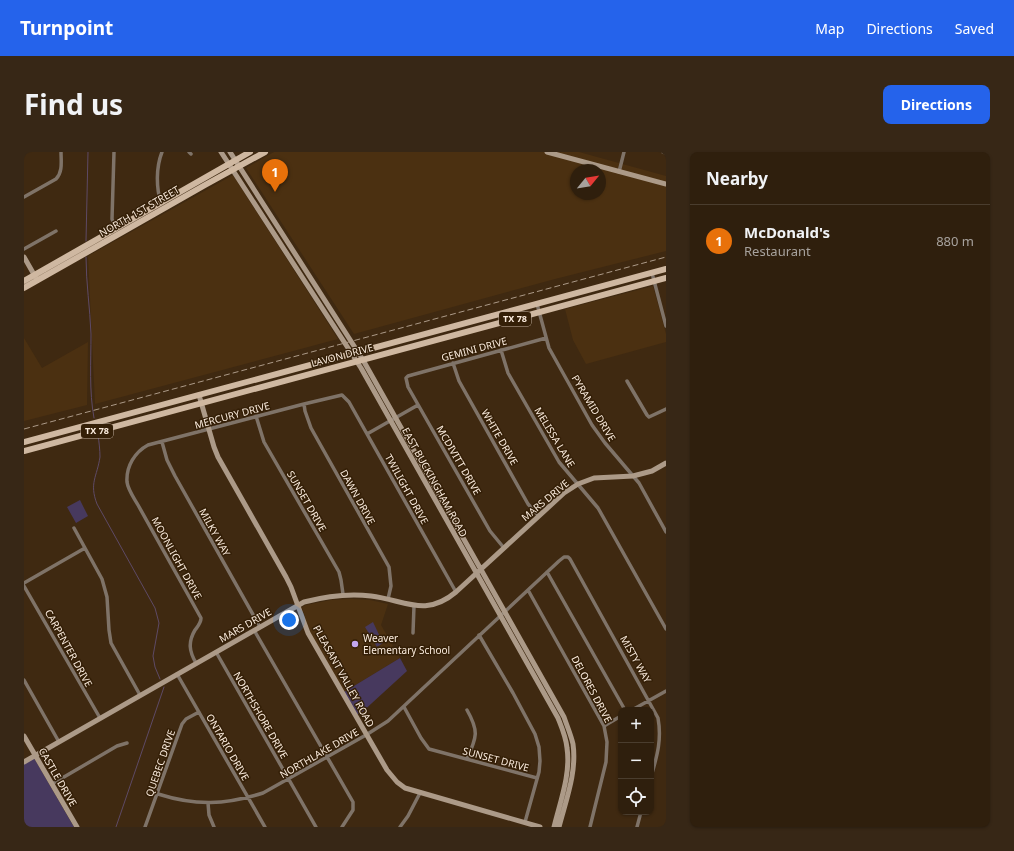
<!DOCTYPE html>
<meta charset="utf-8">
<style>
body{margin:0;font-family:"Noto Sans",sans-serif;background:#372716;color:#f1f3f6}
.controls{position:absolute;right:12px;bottom:12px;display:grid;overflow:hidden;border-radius:8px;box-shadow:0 1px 3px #0004}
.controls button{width:36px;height:36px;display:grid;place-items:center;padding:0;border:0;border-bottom:1px solid #4a3d2e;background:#2f1f0d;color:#f1f3f6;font:20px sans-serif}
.compass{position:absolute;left:546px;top:12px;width:36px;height:36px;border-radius:50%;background:#2f1f0d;box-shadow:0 1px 3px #0004;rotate:60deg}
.you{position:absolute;left:265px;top:468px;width:14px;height:14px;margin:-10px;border:3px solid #fff;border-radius:50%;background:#1a73e8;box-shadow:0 0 0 6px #1a73e833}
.badge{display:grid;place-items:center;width:26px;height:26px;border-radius:50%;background:#2563eb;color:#fff;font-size:13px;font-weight:700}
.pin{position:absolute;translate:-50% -33px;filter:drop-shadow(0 1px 2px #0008)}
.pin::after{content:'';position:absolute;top:21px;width:14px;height:12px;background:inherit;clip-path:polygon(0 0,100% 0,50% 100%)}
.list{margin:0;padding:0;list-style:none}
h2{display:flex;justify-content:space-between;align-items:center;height:52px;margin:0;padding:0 16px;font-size:17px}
h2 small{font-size:13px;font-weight:400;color:#a7a29d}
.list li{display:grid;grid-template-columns:26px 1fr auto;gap:12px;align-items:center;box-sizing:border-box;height:72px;padding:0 16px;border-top:1px solid #4a3d2e}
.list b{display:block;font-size:15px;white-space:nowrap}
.list p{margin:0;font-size:13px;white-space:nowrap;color:#a7a29d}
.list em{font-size:13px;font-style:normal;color:#a7a29d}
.icon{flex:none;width:22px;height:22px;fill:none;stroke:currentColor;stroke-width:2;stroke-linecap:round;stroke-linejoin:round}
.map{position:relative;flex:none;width:642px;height:675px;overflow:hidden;border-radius:8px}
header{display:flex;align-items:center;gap:24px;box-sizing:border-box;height:56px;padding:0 20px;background:#2563eb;color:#fff}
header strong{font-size:19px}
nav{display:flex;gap:22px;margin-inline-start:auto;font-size:14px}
.intro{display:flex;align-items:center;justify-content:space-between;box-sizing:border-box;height:96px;padding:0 24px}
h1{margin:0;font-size:28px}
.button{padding:10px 18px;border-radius:8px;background:#2563eb;color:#fff;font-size:14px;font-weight:700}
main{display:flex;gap:24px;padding:0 24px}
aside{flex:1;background:#2f1f0d;border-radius:8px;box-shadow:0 1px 3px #0004}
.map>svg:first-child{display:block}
</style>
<header>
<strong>Turnpoint</strong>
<nav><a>Map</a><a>Directions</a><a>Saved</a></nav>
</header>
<div class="intro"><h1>Find us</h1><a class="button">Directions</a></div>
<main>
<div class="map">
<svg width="642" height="675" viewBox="0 0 642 675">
<rect width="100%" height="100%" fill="#3f2911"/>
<path fill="#4b3011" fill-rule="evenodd" d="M250,0H555L642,24V99L531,127L330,182L222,16ZM552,18H576V42H552Z
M209,23L314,187L71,252L64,104Z
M629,134L642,182V190L562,212L549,188L541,157Z
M0,186L18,216L64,190L63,253L0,269Z
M327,447L346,448L364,452L357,473L376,506L320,540L285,479L278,455L282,453L307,448Z"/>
<path fill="#47395e" d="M56,348L64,364L52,371L43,355Z
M349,470L359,491L353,495L341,475Z
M376,506L383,519L336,562H333L320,540Z
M10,606L50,675H0V612Z"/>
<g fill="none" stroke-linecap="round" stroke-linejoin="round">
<path stroke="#5e4a66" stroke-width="1" d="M62,89L64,0
M62,105C62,131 66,156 67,182C67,210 65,239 70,266
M74,283C75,290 76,298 76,305C73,325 65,331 73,352L131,456L135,471L129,504L131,515L136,527
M92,675L140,535"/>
<path stroke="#7f7368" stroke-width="3.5" d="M90,0L88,67L92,78
M165,0L167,2
M639,0L642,1
M595,20L600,0
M0,45L32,27C39,20 37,9 37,0
M137,51C132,36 132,15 138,0
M0,97L32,79
M628,121L642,174
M513,152L525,196L568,273L581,291L615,331L642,380
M477,198L484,221L535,310L574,356L642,477
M429,211L435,229L504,352L515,364
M603,229L623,263L625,265L642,257
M280,252L281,259L287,276L365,415L367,434L364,447
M232,264L240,290L315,420L317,428L319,442
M343,282L394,253
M138,290L143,308L151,324L236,475
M50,376L78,427L83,445L85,478L87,491L116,543
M480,396L466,379L384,235L382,226L384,224L522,186
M523,420L601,558
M0,431L61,396
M0,434L76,566
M504,438L580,574L583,590L582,610L566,675
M230,478L329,650V658L318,675
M389,481L390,454
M455,483L489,541L511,582L515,595L516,609L515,620L501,670
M192,500L292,675
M172,511C165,499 164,490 171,478C174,474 177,471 177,466L114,353C110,346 104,338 103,330C102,314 111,300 124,293L280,252L318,243L325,250L432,440
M153,522L241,675
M0,528L35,590
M380,555L397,586L405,597L513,626
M443,558C455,579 453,585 443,607
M608,558L642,539
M580,574L597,564
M28,632L93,594L103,591
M134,642C172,654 201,653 239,641L342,583L364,569L535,409L540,405H544L546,407L634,566C638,588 633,604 627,625
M184,651L185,663L190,675
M121,675L158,572L162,567L175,560
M376,675L384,664L396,641
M613,675L617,660"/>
<path stroke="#ac9a88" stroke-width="5" d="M197,0L337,216L534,566C538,576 542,585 543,596C547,622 536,650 530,675
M206,0L339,208L540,565C543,574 547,583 549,592C553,620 542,648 535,675
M523,0L642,32
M0,105L12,126
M175,243L190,295L194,305L262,425L267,435L284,481L363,618L373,630L381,636L516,675
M0,584L53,675
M0,610L280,450C303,444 323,441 347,444C381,448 401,466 432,440L540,341L554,332L570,326L609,324L628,319L642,311"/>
<path stroke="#cfb8a1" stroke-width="6" d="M0,129L226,0
M0,136L181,33L241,0
M0,290L642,117
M0,299L642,126"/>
<path stroke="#ac9a88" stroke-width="1" stroke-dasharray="6 3" stroke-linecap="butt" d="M0,277L642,105"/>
</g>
<circle fill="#c3a7f2" stroke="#341f07" stroke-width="1.5" cx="331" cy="492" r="4"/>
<g text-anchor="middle" stroke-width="3" stroke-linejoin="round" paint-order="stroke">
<g fill="#341f07" stroke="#bfae9e" stroke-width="1">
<rect x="475" y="160" width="32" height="14" rx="3"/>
<rect x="57" y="272" width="32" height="14" rx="3"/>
</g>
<g font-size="9" font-weight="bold" fill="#fbecde">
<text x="491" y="170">TX 78</text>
<text x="73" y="282">TX 78</text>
</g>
<g font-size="10" fill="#fbecde" stroke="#341f07">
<text transform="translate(115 59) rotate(-30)" y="4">NORTH 1ST STREET</text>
<text transform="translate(450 197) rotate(-15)" y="4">GEMINI DRIVE</text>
<text transform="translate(318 203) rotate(-15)" y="4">LAVON DRIVE</text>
<text transform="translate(570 256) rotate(59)" y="4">PYRAMID DRIVE</text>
<text transform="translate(208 263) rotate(-15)" y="4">MERCURY DRIVE</text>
<text transform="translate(476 285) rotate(60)" y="4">WHITE DRIVE</text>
<text transform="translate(531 285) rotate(59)" y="4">MELISSA LANE</text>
<text transform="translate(435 308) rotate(60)" y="4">MCDIVITT DRIVE</text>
<text transform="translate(411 330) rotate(61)" y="4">EAST BUCKINGHAM ROAD</text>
<text transform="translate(383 337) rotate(61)" y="4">TWILIGHT DRIVE</text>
<text transform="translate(334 345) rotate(61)" y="4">DAWN DRIVE</text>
<text transform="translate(521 348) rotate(-40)" y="4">MARS DRIVE</text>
<text transform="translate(283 349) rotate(60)" y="4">SUNSET DRIVE</text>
<text transform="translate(191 380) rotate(61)" y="4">MILKY WAY</text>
<text transform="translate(153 406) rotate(61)" y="4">MOONLIGHT DRIVE</text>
<text transform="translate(221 473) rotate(-30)" y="4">MARS DRIVE</text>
<text transform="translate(45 496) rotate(61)" y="4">CARPENTER DRIVE</text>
<text transform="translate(612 507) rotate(61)" y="4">MISTY WAY</text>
<text transform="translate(320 524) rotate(61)" y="4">PLEASANT VALLEY ROAD</text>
<text transform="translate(568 537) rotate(62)" y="4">DELORES DRIVE</text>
<text transform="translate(237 563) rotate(60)" y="4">NORTHSHORE DRIVE</text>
<text transform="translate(204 595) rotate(60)" y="4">ONTARIO DRIVE</text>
<text transform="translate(295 601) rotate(-30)" y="4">NORTHLAKE DRIVE</text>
<text transform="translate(472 607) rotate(15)" y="4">SUNSET DRIVE</text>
<text transform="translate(136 611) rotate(-71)" y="4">QUEBEC DRIVE</text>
<text transform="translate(34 625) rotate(60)" y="4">CASTLE DRIVE</text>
</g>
<g font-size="10" fill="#fbecde" stroke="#341f07" text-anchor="start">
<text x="339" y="490">Weaver<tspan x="339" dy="12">Elementary School</tspan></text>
</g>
</g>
</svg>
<div class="controls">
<button>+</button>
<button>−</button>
<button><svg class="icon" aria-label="locate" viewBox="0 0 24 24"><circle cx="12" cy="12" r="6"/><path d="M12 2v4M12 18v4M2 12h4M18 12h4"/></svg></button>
</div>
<svg class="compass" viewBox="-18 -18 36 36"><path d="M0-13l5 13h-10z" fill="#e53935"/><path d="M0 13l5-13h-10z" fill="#a7a29d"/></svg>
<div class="you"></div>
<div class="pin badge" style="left:251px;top:40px;background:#e8710a">1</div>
</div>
<aside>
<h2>Nearby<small></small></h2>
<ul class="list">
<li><span class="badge" style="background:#e8710a">1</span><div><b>McDonald's</b><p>Restaurant</p></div><em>880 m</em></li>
</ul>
</aside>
</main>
